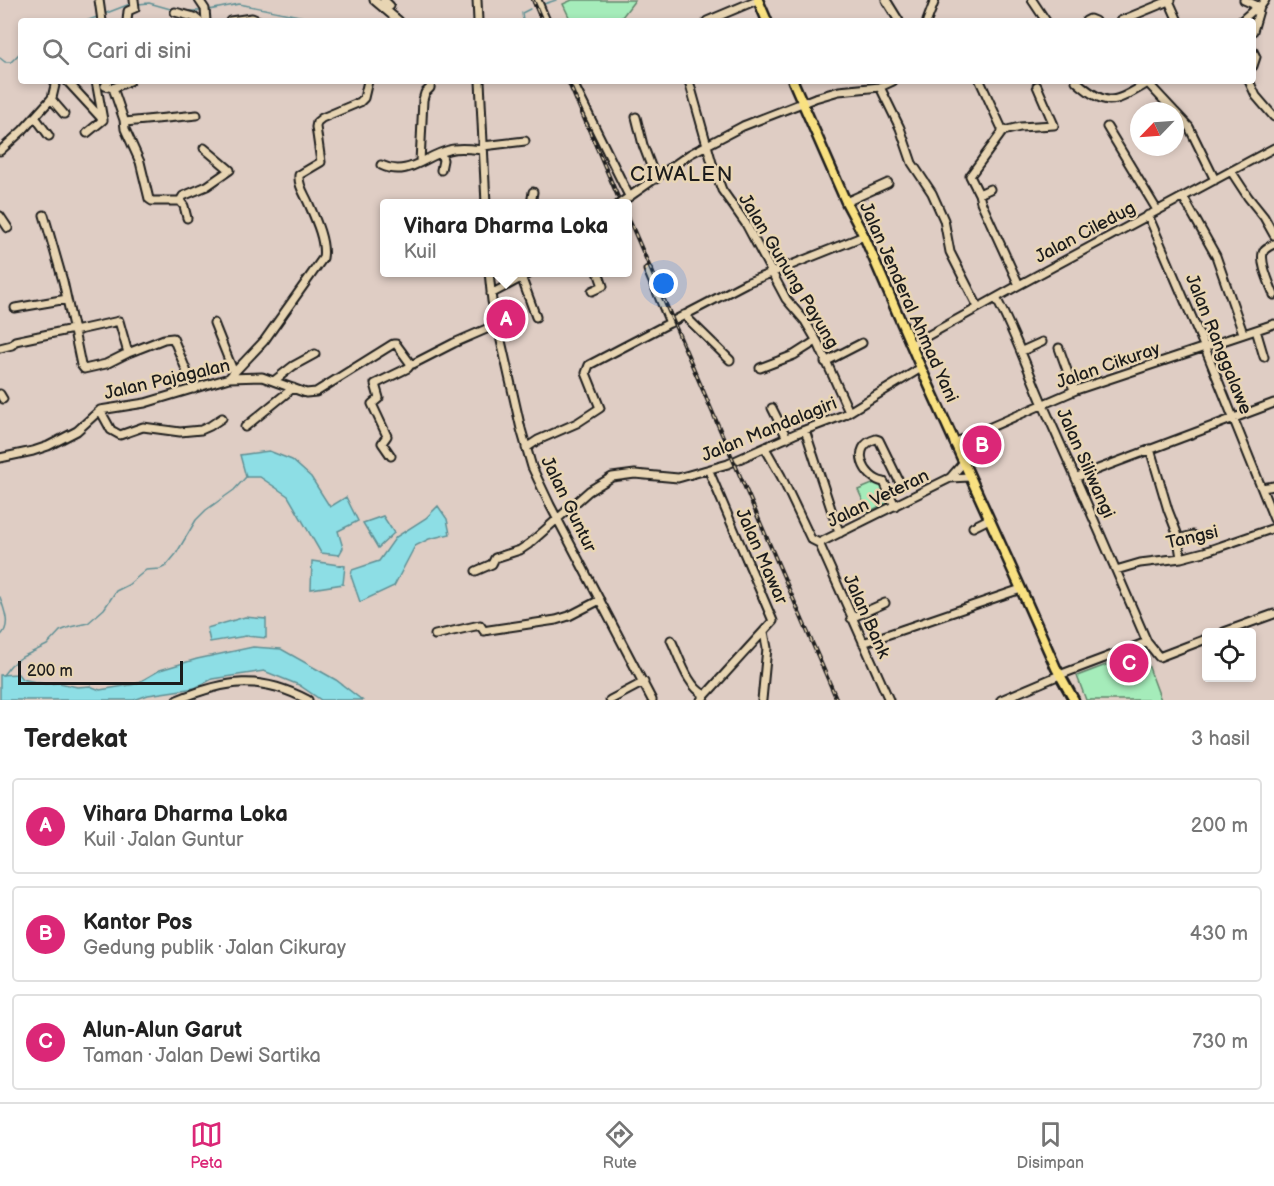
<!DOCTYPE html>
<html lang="id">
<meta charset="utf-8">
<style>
body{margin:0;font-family:"Balsamiq Sans",sans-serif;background:#f6f6f6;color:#222}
.controls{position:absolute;right:18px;bottom:18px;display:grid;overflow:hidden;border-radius:6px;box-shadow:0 3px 9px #0003}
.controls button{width:54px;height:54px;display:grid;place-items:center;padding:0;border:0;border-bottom:2px solid #e0e0e0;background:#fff;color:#222;font:30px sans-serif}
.compass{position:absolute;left:1130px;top:102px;width:54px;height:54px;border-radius:50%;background:#fff;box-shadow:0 3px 9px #0003;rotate:245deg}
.scale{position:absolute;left:18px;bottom:15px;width:165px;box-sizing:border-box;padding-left:6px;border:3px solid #1c1c1c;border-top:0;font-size:16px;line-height:21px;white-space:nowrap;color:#1c1c1c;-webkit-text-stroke:4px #e8d5b3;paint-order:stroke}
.you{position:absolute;left:664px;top:284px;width:21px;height:21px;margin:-15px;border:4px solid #fff;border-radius:50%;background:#1a73e8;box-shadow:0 0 0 9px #1a73e833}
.badge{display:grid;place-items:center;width:39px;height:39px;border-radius:50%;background:#db2777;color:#fff;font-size:20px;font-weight:700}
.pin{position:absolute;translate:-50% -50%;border:3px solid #fff;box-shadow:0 2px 6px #0006}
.popup{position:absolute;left:380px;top:199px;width:252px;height:78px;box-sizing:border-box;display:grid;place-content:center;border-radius:6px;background:#fff;filter:drop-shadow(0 2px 4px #0005);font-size:20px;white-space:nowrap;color:#767676}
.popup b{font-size:22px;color:#222}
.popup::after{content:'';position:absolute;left:50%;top:100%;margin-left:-12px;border:12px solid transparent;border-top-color:#fff}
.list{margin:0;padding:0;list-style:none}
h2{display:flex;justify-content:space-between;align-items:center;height:78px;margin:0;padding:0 24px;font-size:26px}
h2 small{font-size:20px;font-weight:400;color:#767676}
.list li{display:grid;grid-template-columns:39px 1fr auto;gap:18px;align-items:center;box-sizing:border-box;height:96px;margin:0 12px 12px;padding:0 12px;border:2px solid #e0e0e0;border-radius:6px}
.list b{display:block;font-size:22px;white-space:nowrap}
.list p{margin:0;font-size:20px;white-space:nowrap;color:#767676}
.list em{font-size:20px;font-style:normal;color:#767676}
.icon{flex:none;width:33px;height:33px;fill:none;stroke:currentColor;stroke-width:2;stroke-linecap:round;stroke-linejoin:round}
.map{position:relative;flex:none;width:1274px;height:700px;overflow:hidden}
.search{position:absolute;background:#fff;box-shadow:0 3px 9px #0003;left:18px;right:18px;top:18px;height:66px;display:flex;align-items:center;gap:15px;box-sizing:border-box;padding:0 21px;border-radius:6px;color:#767676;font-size:22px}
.sheet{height:402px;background:#fff}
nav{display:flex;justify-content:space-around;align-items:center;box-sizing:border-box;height:84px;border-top:2px solid #e0e0e0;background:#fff;font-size:16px;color:#767676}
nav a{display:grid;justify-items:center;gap:3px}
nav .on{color:#db2777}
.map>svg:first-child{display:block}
</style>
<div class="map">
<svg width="1274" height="700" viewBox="0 0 1274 700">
<rect width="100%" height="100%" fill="#dfcdc4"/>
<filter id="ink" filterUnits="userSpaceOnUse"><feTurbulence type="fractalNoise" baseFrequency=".0167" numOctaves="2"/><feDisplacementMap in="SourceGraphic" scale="12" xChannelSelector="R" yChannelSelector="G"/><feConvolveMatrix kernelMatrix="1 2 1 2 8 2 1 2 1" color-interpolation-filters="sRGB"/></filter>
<g filter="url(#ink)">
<path fill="#a5ecba" stroke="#60846b" stroke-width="1.5" d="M572,0H635L619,21H571L563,4Z
M877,482L883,486L891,501L868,512L858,490Z
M1143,651L1161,700H1086L1077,676Z"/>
<path fill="#8ddee5" stroke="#609095" stroke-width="1.5" d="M269,451L292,460L311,477L330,507L346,497L358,521L338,531L343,548L339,555L321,553L288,496L260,477H246L240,455Z
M438,506L447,519L450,534L429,539L415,546L394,586L360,602L351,576L352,570L379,561L396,537L426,518Z
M383,516L394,533L378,548L363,523Z
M312,561L345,566L343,584L311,589Z
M245,617L266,619V638L246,636L210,642L207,628Z
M253,647L281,649L336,680L362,700H321L299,685L264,671L212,679L195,688L148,695L134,700H0V675L18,674L22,679L45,684L60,683L77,687L90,686L100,690L136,684L160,670L197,659Z"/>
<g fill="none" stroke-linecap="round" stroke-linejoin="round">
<path stroke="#609095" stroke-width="1.5" d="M138,4L149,3L174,10
M541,5L556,0
M209,10L239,4L309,18L371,21
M182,11H201
M104,14L130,4
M86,21L100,16
M523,21L522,13L530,9
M0,58L5,62H11L21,52
M0,597C4,610 12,626 0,636
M3,675L11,665L22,657L47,645L60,631L70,627L88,623L104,609L116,591L128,585L146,570L160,569L166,566L176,554L196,520L206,510L234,490L246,477"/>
<g stroke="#1c1c1c" stroke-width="11">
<path id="minor" d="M99,0L102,21
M199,0L205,9L206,21
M374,0L399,21
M384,0L390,6
M477,0L478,21
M537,0L546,21
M886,0L899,21
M1032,0L1046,21
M1244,0L1260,7
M1169,1L1178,21
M175,12L194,17L199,21
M127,21L128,11L135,8L134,0
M230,21L252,18L259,21
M707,21L757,0
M927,21L935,0
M1086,21L1090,19L1095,21
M1120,21L1171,0
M1241,21L1258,6
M1253,31L1260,7L1265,0
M1253,51L1256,57L1253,66
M67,81L103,120L96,81
M108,81L105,86L113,88L124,120L125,129L140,162L149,199L152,201H180L184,206L187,218
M480,81L486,204
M572,81L629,196
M689,81L712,163L722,190L746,224L786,299L805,321L818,343L849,412
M980,81L1003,131
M1076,81C1108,109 1113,103 1148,83
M1146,81L1174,111
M1249,81L1256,96L1274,117
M880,87L900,128L912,163L932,193L944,220L950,252L978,307
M113,88L130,81
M51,99L64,114
M1175,112L1189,127L1215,180
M35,117L49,136
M636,117L643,145L656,179
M125,122L197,115
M1107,127L1157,210
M87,133L103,120
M483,146L525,141
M0,151L23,130L52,98L56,81
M441,153L443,160L441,170
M420,162L423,100L425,93L430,88L431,81
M381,165C408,178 424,156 449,150C459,147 472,149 483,150
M1231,171L1248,197L1264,217L1274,235
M990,189L979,194L981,202L1019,285
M979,194L970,176L1003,131L1020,127L1054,125L1037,86
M1183,197L1216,256L1243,333
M180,201L183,196L207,186L230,170L204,148
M846,202L888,183
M531,204L533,192
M619,204L690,154L743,126L815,98L839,91L880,87L893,81
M44,215L63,281L74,331
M1148,215L1205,348L1274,519
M0,216L8,228
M1274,244C1270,246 1264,248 1263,253C1260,264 1270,284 1274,295
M648,270L670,323
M489,272L492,301L521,429L532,467L550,505L652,700
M522,279L536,317
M592,291L603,286L598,272
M491,294L532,272
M996,298C1015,333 1028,371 1044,407C1079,485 1113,563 1147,642L1159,657L1206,639
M15,308L67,299
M684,315L730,360
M214,323L234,373
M1256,330L1264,357
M911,345L1019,285L1274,148
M0,348L12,345L15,341L73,329
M1059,348L1074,390
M1022,351L1042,342
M128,353L106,364L84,369L81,365L74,331L119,321L128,353L164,339L173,338L194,389
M825,362L862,343
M760,368L794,355L816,341
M229,378L264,341L323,258C326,241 315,218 308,202C304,193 298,185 299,175L321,162L316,127L317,122L322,118L360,102L364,98L368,81
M275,380L293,366L315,354
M0,394L3,399
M772,408L787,438
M100,410L111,430L120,435L143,427L180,432L201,430L210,426L222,418
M245,427L293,388
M805,430L836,524L840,533
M954,443L1076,390L1274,324
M526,448L538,440L577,423L600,408L586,373L589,365L746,283L864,236
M765,448L781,476L811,539L819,543
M1150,449L1168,510L1177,533L1181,558
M391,456L382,443L387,436L372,404L379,398L375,384L408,368L411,364
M0,458L33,451L48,446L77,431L100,410L145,403L229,378L262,377L306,393L316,392L393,344H396L410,363L413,364L454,343L498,324
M1077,477L1274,403
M950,478L963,463
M1262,488L1274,486
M895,506L884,482C864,479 849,446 876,439L879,440L901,485
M973,527L989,519
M1178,539L1193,535
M819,543L889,700
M819,543L950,478L970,477
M1116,570L1140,563L1181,558L1204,552L1274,528
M476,571L492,564L495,558L520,550L529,544L589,491L612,477L635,474L678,478L728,464L797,433L844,415L921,368
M851,618L885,603
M1224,632L1274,614
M435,635L480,625L484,631L489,630L556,620L569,616L600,600
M671,640C680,658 687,686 705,695
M863,643L1021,589
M177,700C226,680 259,674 308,700
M610,700L644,682
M701,700L773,621L709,471
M762,700L767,648L764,632
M1001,700L1062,674L1147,642"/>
</g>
<g stroke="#1c1c1c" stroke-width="13">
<path id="major" d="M758,0L767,21
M793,81L846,202L864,236L921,368L1021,589L1056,668L1074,700"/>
</g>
<use href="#minor" stroke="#e8d5b3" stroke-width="7"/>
<use href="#major" stroke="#f9e181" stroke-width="8"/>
<g stroke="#1c1c1c" stroke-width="4">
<path id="rail" d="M533,0L542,21
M568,81L618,197
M628,217L837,700"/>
</g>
<use href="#rail" stroke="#e8d5b3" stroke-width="1.5" stroke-dasharray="4.5" stroke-linecap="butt"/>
</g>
</g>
<g text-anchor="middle" stroke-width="5" stroke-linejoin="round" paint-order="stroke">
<g font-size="18" fill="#1c1c1c" stroke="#e8d5b3">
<text transform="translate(1085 232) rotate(-28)" y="6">Jalan Ciledug</text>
<text transform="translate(789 271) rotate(59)" y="6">Jalan Gunung Payung</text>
<text transform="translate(909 302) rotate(66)" y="6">Jalan Jenderal Ahmad Yani</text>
<text transform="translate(1219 344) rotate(68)" y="6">Jalan Ranggalawe</text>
<text transform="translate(1108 365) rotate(-19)" y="6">Jalan Cikuray</text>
<text transform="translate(167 379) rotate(-13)" y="6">Jalan Pajagalan</text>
<text transform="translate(769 429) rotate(-22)" y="6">Jalan Mandalagiri</text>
<text transform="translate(1086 463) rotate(66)" y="6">Jalan Siliwangi</text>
<text transform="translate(878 498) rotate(-26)" y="6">Jalan Veteran</text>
<text transform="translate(569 504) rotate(64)" y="6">Jalan Guntur</text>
<text transform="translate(1192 537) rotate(-13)" y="6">Tangsi</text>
<text transform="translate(762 556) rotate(66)" y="6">Jalan Mawar</text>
<text transform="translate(867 616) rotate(66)" y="6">Jalan Bank</text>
</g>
<g font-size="21" letter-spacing="1.5" fill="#1c1c1c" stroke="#e8d5b3">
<text x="682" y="181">CIWALEN</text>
</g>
</g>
</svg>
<div class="controls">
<button><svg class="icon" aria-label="locate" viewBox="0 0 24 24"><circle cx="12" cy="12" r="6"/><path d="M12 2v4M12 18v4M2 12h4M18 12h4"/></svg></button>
</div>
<svg class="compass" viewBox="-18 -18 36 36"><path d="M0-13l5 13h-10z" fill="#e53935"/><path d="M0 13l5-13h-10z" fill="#767676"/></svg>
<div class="scale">200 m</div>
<div class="you"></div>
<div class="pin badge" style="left:506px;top:319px">A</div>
<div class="popup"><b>Vihara Dharma Loka</b>Kuil</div>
<div class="pin badge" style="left:982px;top:445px">B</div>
<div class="pin badge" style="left:1129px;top:663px">C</div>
<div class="search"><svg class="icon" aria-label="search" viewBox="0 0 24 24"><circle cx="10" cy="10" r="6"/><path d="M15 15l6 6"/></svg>Cari di sini</div>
</div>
<section class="sheet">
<h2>Terdekat<small>3 hasil</small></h2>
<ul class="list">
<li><span class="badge">A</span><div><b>Vihara Dharma Loka</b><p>Kuil · Jalan Guntur</p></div><em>200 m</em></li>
<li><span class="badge">B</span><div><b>Kantor Pos</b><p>Gedung publik · Jalan Cikuray</p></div><em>430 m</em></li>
<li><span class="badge">C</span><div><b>Alun-Alun Garut</b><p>Taman · Jalan Dewi Sartika</p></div><em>730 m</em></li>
</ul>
</section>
<nav>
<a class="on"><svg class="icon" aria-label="map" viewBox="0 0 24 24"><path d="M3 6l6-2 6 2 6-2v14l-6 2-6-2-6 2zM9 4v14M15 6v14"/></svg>Peta</a>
<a><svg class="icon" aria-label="directions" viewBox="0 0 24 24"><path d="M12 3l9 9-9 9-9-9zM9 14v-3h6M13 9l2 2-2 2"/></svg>Rute</a>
<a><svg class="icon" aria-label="saved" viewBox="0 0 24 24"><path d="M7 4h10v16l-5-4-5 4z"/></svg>Disimpan</a>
</nav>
